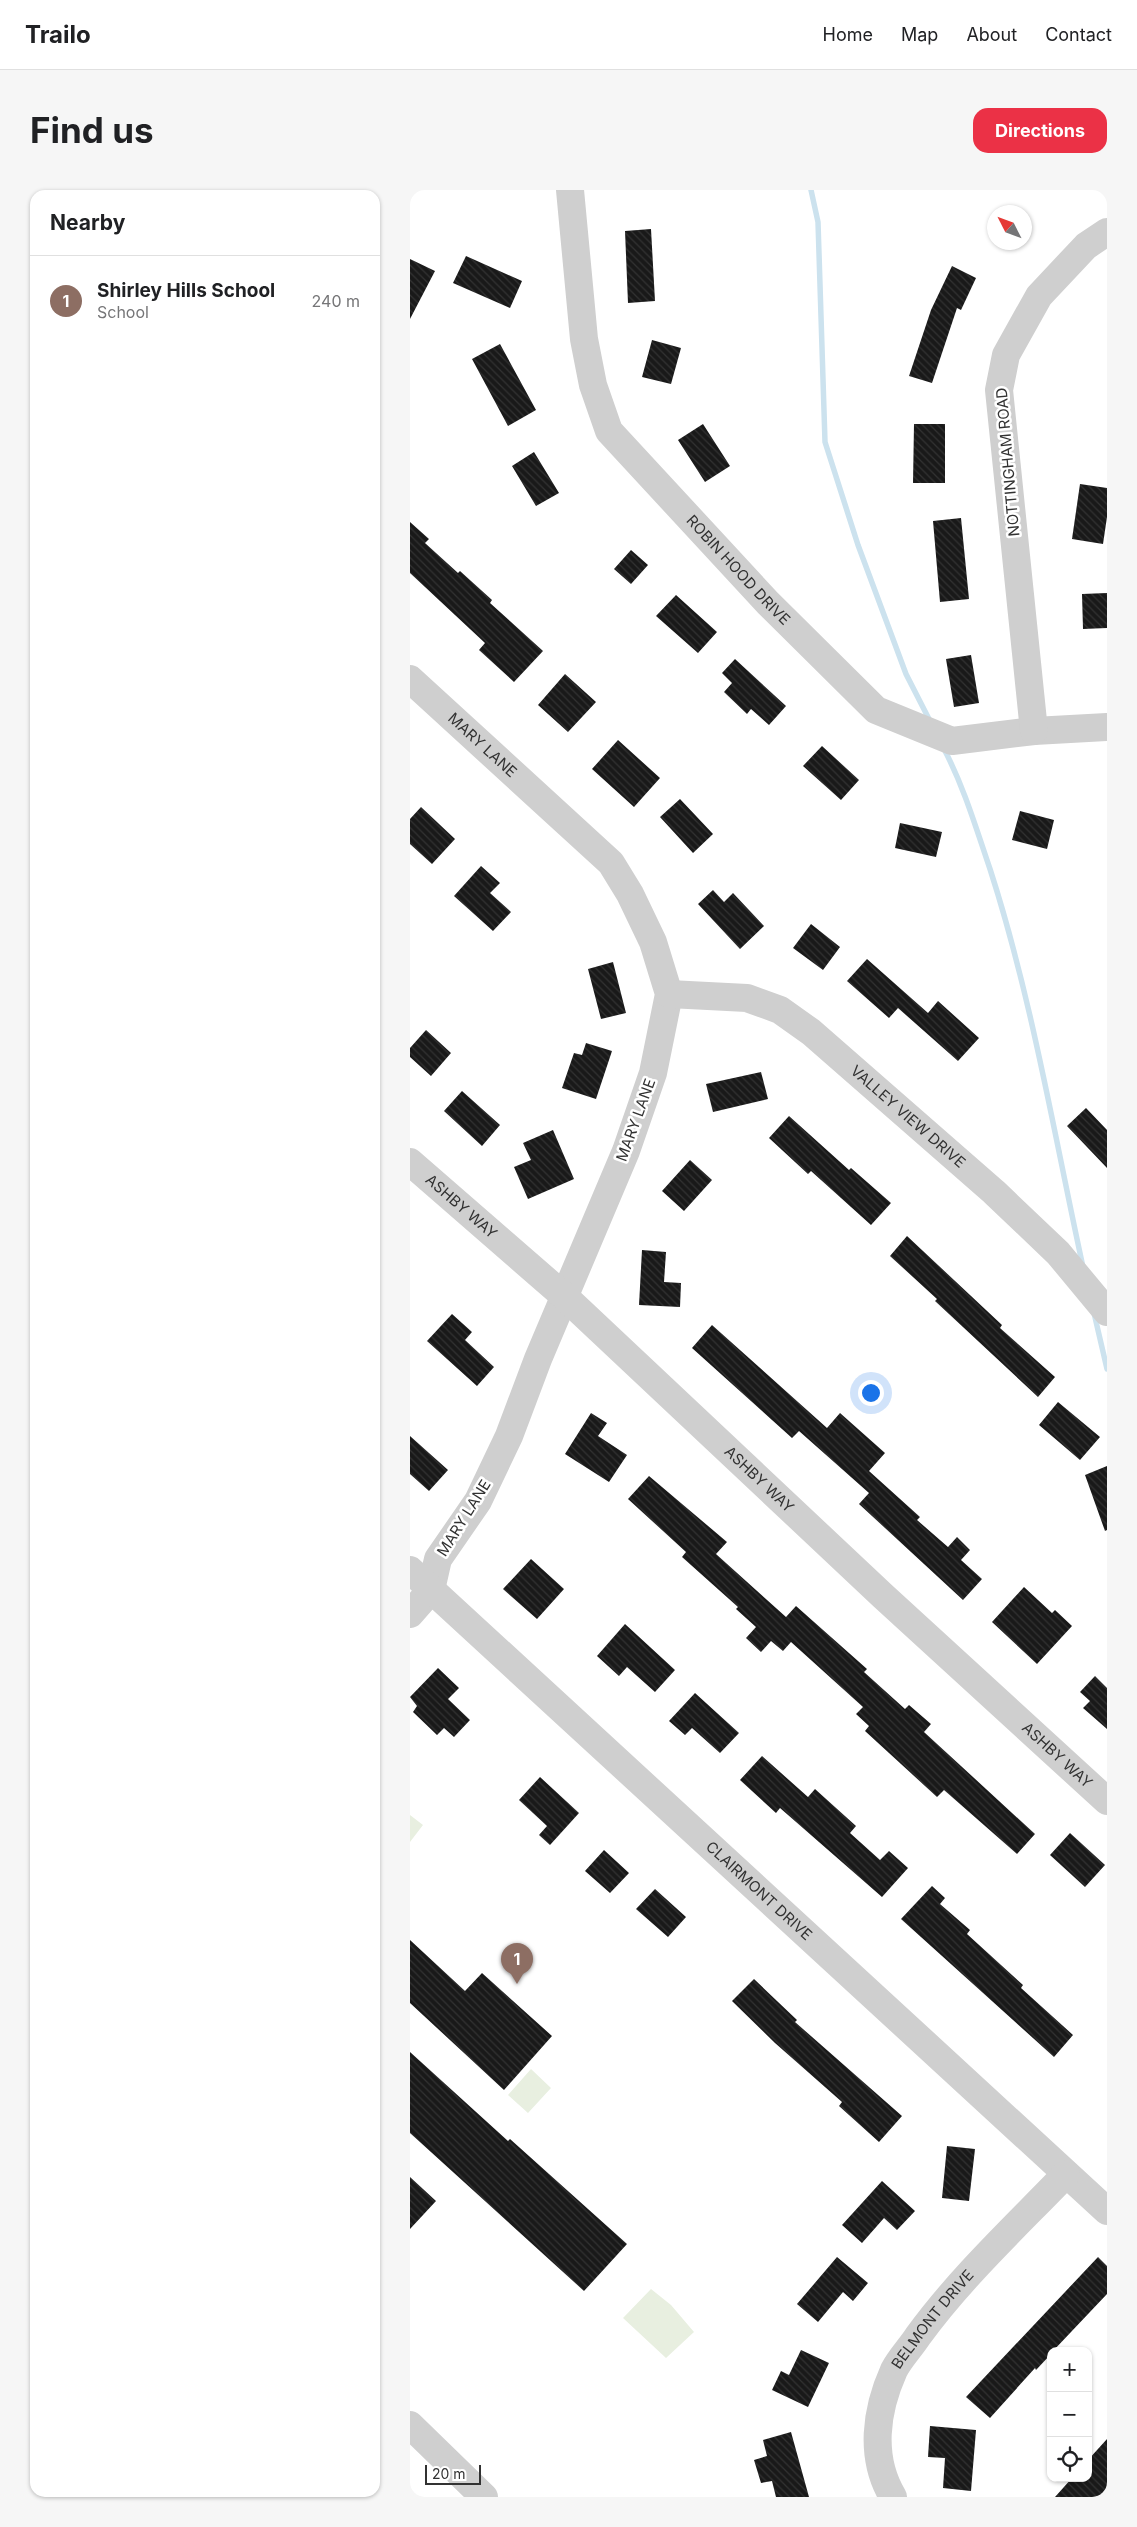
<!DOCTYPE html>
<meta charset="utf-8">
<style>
body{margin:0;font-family:Inter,sans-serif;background:#f6f6f6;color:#202124}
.controls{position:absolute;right:15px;bottom:15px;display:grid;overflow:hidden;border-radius:10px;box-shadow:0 1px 4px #0004}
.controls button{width:45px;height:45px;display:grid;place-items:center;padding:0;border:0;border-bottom:1px solid #e0e0e0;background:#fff;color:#202124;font:25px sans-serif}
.compass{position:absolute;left:577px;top:15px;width:45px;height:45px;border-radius:50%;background:#fff;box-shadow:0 1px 4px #0004;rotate:312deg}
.scale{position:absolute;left:15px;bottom:12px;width:56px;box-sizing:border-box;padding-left:5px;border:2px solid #323232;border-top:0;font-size:14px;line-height:18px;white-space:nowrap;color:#323232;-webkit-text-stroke:4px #fff;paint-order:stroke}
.you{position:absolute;left:460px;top:1202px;width:18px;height:18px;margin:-12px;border:4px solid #fff;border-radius:50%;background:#1a73e8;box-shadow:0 0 0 8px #1a73e833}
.badge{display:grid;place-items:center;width:32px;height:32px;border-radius:50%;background:#eb3146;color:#fff;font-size:16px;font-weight:700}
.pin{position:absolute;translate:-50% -41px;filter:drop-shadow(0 1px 2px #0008)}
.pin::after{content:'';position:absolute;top:26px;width:18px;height:15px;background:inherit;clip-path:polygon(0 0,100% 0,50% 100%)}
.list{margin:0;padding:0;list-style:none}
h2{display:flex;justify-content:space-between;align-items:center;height:65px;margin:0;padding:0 20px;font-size:21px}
h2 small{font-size:16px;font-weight:400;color:#757577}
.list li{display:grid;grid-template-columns:32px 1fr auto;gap:15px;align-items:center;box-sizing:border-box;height:90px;padding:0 20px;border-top:1px solid #e0e0e0}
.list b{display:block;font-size:19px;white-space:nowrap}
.list p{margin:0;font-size:16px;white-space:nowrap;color:#757577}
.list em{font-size:16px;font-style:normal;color:#757577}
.icon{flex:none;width:28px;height:28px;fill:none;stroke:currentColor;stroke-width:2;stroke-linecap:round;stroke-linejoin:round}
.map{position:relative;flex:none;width:697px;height:2307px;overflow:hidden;border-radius:15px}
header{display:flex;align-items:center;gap:30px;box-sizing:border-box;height:70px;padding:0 25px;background:#fff;border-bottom:1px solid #e0e0e0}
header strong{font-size:24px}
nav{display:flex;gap:28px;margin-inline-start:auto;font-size:18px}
.intro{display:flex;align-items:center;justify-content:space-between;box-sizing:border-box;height:120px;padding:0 30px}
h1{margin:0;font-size:35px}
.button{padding:12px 22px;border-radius:15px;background:#eb3146;color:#fff;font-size:18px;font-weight:700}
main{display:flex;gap:30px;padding:0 30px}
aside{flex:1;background:#fff;border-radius:15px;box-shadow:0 1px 4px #0004}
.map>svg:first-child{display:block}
</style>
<header>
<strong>Trailo</strong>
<nav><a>Home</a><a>Map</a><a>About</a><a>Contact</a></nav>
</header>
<div class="intro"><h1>Find us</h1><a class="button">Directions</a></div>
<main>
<aside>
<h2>Nearby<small></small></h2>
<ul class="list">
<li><span class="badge" style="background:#8d6e63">1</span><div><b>Shirley Hills School</b><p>School</p></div><em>240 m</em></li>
</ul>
</aside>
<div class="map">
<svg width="697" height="2307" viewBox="0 0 697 2307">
<defs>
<pattern id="building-back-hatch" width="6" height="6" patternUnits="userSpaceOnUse" patternTransform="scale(1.25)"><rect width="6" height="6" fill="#191919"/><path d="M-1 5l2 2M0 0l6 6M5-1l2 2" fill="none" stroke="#323232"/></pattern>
</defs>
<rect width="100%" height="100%" fill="#fff"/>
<path fill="#e8efe0" d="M0,1625L13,1635L0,1652Z
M121,1879L141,1898L118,1923L98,1905Z
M241,2099L261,2115L284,2142L256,2168L213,2128Z"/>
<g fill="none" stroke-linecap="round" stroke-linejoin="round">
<path stroke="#cce2ee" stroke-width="5.5" d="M401,0L408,32L415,252L448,355L496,484L521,533
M534,559C554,597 566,638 580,679C622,809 644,944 673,1077
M684,1123L697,1179"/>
</g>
<path fill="url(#building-back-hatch)" d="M241,39L245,111L218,113L215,41Z
M56,66L112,91L100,118L43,93Z
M0,69L25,81L0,129Z
M542,76L566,88L551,120L547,118L522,193L499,186L521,120Z
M242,150L271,158L261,194L232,187Z
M90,154L126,220L98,236L62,169Z
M293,234L320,276L295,292L268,250Z
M504,234H535V293H503Z
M124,262L149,303L126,316L102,276Z
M670,294L697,298V327L693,354L662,349Z
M551,328L559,409L530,412L523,331Z
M0,332L19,349L15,353L48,383L50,381L82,410L80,413L133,461L104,492L69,460L75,453L0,383Z
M221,360L238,375L221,394L204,379Z
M697,403V438L673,439L672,404Z
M266,405L307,442L288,463L246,426Z
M561,465L569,513L544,517L536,469Z
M325,469L376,516L359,535L341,519L337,524L314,502L322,493L312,483Z
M155,484L186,512L158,542L128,515Z
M208,550L250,588L224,617L182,579Z
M412,556L449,590L431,610L393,576Z
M270,609L303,644L283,663L250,627Z
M11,617L45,649L22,674L0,654V629Z
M610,621L644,630L637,659L602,650Z
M490,633L532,642L526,667L485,658Z
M71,676L90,693L80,703L101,722L83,741L44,706Z
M303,700L314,712L323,703L354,736L330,759L288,714Z
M401,734L430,757L413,780L383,758Z
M457,769L518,823L528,811L569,848L548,871L488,818L479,828L437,791Z
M203,772L216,823L191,829L178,779Z
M16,840L41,863L21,886L0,867V858Z
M176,853L202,861L186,909L152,898L164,863L172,865Z
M351,882L358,909L303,922L296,894Z
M52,901L90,935L72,956L34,921Z
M676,918L697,940V978L657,936Z
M379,926L439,980L441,978L481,1013L461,1035L401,981L398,984L359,948Z
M143,940L164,989L118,1009L104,977L121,970L113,953Z
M280,970L302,990L274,1021L252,1001Z
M497,1046L592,1135L590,1138L645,1187L628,1207L525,1111L527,1109L480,1066Z
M232,1060L256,1062L254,1092L271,1093L270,1117L229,1115Z
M42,1124L62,1142L55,1150L84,1177L67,1196L17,1151Z
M302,1135L417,1238L430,1223L475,1263L459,1281L510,1327L507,1330L538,1357L547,1347L560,1360L551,1370L572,1389L553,1410L449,1314L459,1303L389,1241L382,1248L282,1158Z
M648,1212L690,1247L670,1270L629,1235Z
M181,1223L197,1233L188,1246L217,1265L199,1292L155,1264Z
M0,1246L38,1280L19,1301L0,1284Z
M697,1276V1340L695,1341L675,1285Z
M239,1286L317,1352L306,1364L376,1427L386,1416L457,1479L454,1482L495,1519L499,1515L521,1534L514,1542L625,1644L607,1664L534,1600L527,1607L455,1541L459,1536L446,1524L453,1517L381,1452L373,1461L361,1451L351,1462L336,1448L346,1437L326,1419L328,1417L272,1367L276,1362L218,1309Z
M121,1369L154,1399L127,1429L93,1399Z
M614,1397L642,1423L645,1420L662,1436L627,1474L582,1432Z
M215,1434L265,1480L245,1502L217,1477L209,1486L187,1466Z
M28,1478L49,1498L38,1509L60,1530L44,1547L34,1538L27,1545L3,1522L7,1516L0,1507Z
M685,1486L697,1498V1539L673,1518L680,1511L670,1502Z
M285,1503L329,1543L310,1563L282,1538L275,1545L259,1531Z
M352,1566L398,1607L405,1599L446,1636L440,1643L470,1670L479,1661L498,1678L472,1707L370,1618L366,1623L330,1590Z
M130,1587L169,1623L140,1655L129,1645L137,1636L109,1610Z
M660,1643L695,1675L675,1697L640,1665Z
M194,1660L219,1683L200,1703L175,1681Z
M522,1696L535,1708L530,1714L560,1740L557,1744L613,1795L611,1798L663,1845L644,1867L491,1729Z
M245,1699L276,1727L258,1747L226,1719Z
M0,1750L55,1801L72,1783L142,1846L94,1900L0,1813Z
M344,1789L387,1830L385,1832L492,1926L469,1952L429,1916L432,1912L365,1853L322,1811Z
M0,1862L98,1951L100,1949L217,2054L174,2101L0,1943Z
M537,1956L565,1959L559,2011L532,2008Z
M0,1987L26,2011L0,2039Z
M472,1991L505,2021L487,2040L474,2028L452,2053L432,2035Z
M427,2067L458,2093L443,2111L433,2102L408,2132L387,2114Z
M688,2067L697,2076V2104L643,2161H641V2164L626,2180L625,2178L580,2228L556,2207Z
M391,2160L419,2173L398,2217L362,2200L371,2181L379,2185Z
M520,2236L566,2240L561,2301L533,2298L535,2268L518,2267Z
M381,2242L399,2307H366L362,2291L351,2293L344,2270L357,2266L353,2250Z
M697,2249V2298L689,2307H645L662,2288H678V2270Z"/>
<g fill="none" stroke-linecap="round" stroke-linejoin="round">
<g stroke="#cfcfcf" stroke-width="28">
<path id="s1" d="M160,0L174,149L183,195L199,241L358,413L466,520L542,551L624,541L697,537"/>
<path id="s2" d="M0,489L201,673L220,704L243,752L259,804L243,883L216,961L128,1169L99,1246L68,1311L28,1369L21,1400L0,1424"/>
<path d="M624,541L589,200L596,165L629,106L676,56L697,42"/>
<path id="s3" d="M259,804L337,808L370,820L401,842L584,1002L648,1063L697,1122"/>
<path id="s4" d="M0,972L154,1106L473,1406L697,1611"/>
<path id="s5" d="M0,1380L697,2021"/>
<path d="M0,2235L74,2307"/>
<path id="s6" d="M483,2307C459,2267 466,2220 484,2180C490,2168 501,2157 508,2146C551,2087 606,2036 656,1984"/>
</g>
</g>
<g text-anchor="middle" stroke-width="5" stroke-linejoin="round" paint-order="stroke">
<g font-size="15" fill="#323232" stroke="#fff">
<text transform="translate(598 272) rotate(-95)" y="5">NOTTINGHAM ROAD</text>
<text dy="5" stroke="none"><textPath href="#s1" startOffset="435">ROBIN HOOD DRIVE</textPath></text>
<text dy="5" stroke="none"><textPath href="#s2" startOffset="98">MARY LANE</textPath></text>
<text dy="5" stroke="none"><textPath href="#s3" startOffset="280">VALLEY VIEW DRIVE</textPath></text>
<text transform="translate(226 930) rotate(-70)" y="5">MARY LANE</text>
<text dy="5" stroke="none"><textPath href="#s4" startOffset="68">ASHBY WAY</textPath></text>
<text dy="5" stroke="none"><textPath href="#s4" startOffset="472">ASHBY WAY</textPath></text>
<text transform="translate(54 1328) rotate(-58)" y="5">MARY LANE</text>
<text dy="5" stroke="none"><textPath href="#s4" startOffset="878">ASHBY WAY</textPath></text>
<text dy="5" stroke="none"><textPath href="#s5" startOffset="474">CLAIRMONT DRIVE</textPath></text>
<text dy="5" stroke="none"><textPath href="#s6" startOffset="196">BELMONT DRIVE</textPath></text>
</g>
</g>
</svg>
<div class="controls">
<button>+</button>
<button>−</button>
<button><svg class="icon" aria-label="locate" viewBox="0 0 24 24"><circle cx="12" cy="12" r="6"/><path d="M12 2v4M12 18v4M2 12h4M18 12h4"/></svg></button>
</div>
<svg class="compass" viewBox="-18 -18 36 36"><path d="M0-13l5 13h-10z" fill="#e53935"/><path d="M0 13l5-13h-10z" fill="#757577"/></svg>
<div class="scale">20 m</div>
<div class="you"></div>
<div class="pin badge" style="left:107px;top:1794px;background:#8d6e63">1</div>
</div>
</main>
